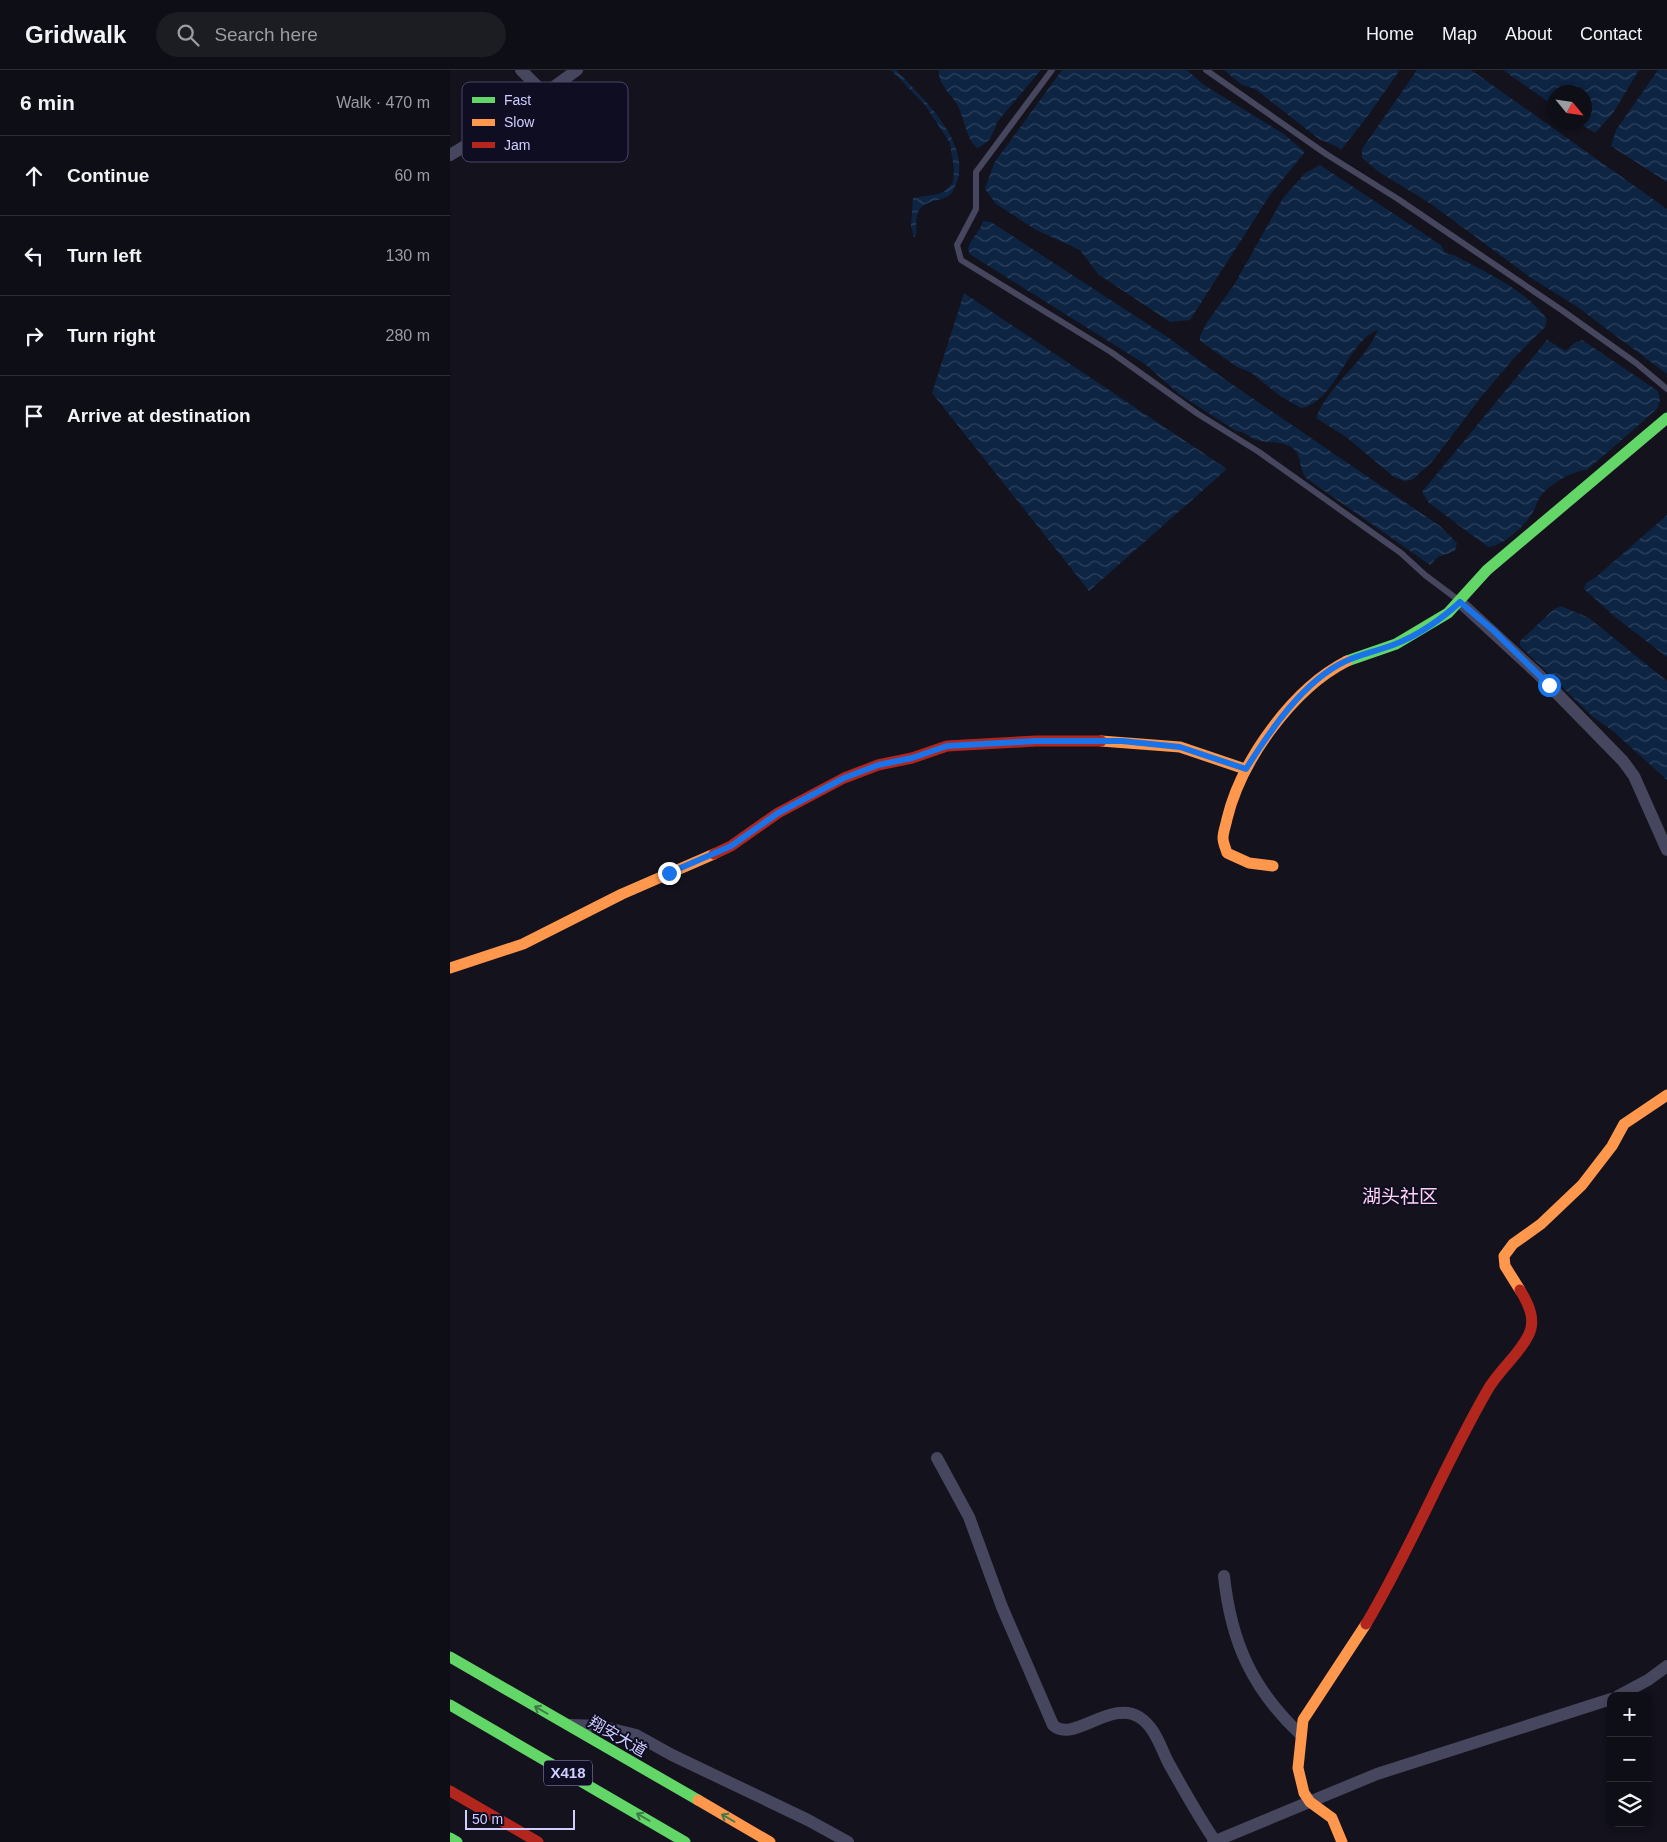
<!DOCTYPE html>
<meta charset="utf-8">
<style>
body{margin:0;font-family:Helvetica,"Noto Sans SC",sans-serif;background:#1c1c23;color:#f1f3f6}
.controls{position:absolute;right:15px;bottom:15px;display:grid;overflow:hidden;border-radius:10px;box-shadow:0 2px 8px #0003}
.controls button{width:45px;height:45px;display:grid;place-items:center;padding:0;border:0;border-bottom:1px solid #2e2e35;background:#0e0e16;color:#f1f3f6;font:25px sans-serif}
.compass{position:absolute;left:1097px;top:15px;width:45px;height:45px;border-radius:50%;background:#0e0e16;box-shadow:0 2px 8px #0003;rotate:119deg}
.scale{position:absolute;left:15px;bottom:12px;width:110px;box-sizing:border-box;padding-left:5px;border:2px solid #d0ceff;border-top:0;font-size:14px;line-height:18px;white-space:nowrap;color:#d0ceff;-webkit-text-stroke:4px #0f0d22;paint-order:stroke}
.stop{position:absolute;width:15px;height:15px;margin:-11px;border:4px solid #1a73e8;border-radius:50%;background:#fff}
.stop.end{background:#1a73e8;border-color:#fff;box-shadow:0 1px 5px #0008}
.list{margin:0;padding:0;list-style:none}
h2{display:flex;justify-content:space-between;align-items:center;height:65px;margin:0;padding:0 20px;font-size:21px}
h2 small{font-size:16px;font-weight:400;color:#9b9ca1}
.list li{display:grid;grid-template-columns:32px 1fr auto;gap:15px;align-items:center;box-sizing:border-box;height:80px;padding:0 20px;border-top:1px solid #2e2e35}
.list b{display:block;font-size:19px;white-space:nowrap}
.list em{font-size:16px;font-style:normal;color:#9b9ca1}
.icon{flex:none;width:28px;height:28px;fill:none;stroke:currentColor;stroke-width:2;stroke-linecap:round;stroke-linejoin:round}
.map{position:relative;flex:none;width:1217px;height:1772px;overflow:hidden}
header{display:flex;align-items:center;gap:30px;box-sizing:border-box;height:70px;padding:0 25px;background:#0e0e16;border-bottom:1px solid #2e2e35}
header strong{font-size:24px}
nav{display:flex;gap:28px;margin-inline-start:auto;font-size:18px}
.search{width:350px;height:45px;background:#1c1c23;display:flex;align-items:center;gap:12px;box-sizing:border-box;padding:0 18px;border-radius:28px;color:#9b9ca1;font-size:19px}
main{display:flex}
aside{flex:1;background:#0e0e16}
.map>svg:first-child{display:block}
</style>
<header>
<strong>Gridwalk</strong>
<div class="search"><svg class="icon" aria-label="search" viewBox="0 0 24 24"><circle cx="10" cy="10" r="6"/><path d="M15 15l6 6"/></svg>Search here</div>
<nav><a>Home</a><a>Map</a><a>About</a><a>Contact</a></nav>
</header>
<main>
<aside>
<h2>6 min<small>Walk · 470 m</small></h2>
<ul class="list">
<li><svg class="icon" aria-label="ahead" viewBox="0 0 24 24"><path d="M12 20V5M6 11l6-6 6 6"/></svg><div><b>Continue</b></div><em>60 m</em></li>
<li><svg class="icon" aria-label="left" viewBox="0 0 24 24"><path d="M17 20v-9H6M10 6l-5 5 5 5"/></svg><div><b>Turn left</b></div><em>130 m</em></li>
<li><svg class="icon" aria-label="right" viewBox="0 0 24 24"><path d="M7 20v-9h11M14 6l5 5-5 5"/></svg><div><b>Turn right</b></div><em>280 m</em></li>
<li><svg class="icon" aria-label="arrive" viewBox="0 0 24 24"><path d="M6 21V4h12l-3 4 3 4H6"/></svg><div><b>Arrive at destination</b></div></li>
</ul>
</aside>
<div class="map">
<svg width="1217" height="1772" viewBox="0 0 1217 1772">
<defs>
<pattern id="water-waves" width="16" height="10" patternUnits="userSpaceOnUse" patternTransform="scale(1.25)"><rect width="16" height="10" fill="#0d2443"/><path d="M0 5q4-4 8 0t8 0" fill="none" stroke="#2f435f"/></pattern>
</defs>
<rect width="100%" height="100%" fill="#13121d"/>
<path fill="url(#water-waves)" d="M441,0H446C473,29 528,77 503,121C496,133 478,128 470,139C462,150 470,160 464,168L461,156L463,128L488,124L495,121L503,112L504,99L500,73L475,35Z
M489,0H591L547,52C544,63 539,74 527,78C516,68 515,52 509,38C504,26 487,15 489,0Z
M612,0H737L754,15L834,64L855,82L820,125L740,250L720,252L648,204L630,180L586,160L546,134L535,119L544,93Z
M774,0H950L917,47L891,80L886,76L869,69L805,19L792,15Z
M967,0H1021L1217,139V304L1126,236L1081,208L981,134L929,102L912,88V79Z
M1053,0H1189L1163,43L1145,63L1129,53L1134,52V22H1104V36Z
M1208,0H1217V112L1161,76L1166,60Z
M870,95L991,175L995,183L1004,185C1035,202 1076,220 1097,249L1095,257L1064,288L1031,327L982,392L962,410L954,411L944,407L896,367L866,348C879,314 914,293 928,260C899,269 884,334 851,338L830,326L800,302L787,297L750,271V266L757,252L784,215L833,128L855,103Z
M533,151L541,152L719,268L770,306L990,456L1007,473L1005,481L988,487L980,495L856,408C849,398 852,392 847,383C840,371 822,373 811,371C801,370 796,361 786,361L729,324L695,294L521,185L518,180C519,169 530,163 533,151Z
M514,223L777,399L639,521L482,323Z
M1097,270L1116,281L1124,273L1132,270L1208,321L1210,330L1207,339L1137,400C1121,401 1103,413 1092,424C1088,429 1086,436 1083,442C1075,456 1053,476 1038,477L979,433L972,422Z
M1217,445V587L1165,547L1134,519L1136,513L1146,507Z
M1111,536L1139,548L1217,611V710L1163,661L1143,647L1070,576V571L1104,539Z"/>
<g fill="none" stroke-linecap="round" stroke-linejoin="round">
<path stroke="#46475e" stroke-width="6" d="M602,0L526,102V139L507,175L511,190L661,282L748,344L809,382L951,483L975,505L1007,529
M756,0L876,84L948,129L1113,241L1186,293L1217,319"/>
<path stroke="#46475e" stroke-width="12" d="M71,0L95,24
M0,85L57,51L127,0
M1010,532L1088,604L1173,691L1184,706L1217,780
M487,1388L519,1447L552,1537L603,1655C622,1674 661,1629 689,1647C705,1657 710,1676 718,1692C733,1719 748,1746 765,1771
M774,1506C781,1572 802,1619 851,1665
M1168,1626L1198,1610L1217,1596
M120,1655L150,1656L186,1665L222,1685L358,1750L398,1772
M763,1772L927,1704L1161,1629"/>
<path stroke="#63d668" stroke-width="11" d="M897,591L946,574L998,543L1037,500L1217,348
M0,1587L248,1730
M0,1635L235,1772
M0,1768L7,1772"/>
<path stroke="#ff974d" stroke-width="11" d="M651,671L730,677L795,699
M823,796L799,793L777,783C776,779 773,773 773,768C773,762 776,755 777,749C791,691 842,619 897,591
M0,898L73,874L172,824L264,784
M1070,1220L1055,1196L1054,1186L1063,1174L1091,1154L1132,1115L1162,1076L1174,1054L1217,1025
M248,1730L320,1772
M892,1772L882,1748L860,1732L854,1723L848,1698L853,1650L916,1554"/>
<path stroke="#b3261e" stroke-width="11" d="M264,784L281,776L328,743L394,708L428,695L462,688L497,676L586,671H651
M916,1554C961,1479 993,1397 1037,1321C1048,1301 1068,1286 1078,1266C1087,1250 1078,1233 1070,1220
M0,1721L88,1772"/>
</g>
<defs><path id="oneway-shaft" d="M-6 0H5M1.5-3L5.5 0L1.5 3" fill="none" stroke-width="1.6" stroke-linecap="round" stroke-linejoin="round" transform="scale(1.25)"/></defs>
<g stroke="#3d7c48">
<use href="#oneway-shaft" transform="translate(91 1640) rotate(-150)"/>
<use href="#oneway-shaft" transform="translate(193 1747) rotate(-150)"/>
<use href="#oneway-shaft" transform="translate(278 1748) rotate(-150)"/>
</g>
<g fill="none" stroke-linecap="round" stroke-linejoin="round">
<path stroke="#1a73e8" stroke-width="6" d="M219,803L281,776L328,743L394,708L428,695L462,688L497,676L586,671H672L730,677L796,699C819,662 854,610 896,591C911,584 927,581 943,575C967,566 992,549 1010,532L1044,561L1099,615"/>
</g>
<g text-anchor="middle" stroke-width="4" stroke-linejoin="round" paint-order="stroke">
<rect fill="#0f0d22" stroke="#9694bd" stroke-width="1" x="94" y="1690.5" width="48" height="25" rx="4"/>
<g font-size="15" font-weight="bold" fill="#d0ceff">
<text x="118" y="1708">X418</text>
</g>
<g font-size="16" fill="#d0ceff" stroke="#0f0d22">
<text transform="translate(168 1666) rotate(30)" y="6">翔安大道</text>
</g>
<g font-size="19" fill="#ffd0f1" stroke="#0f0d22">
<text x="950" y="1133">湖头社区</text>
</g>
</g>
<rect x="12" y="12" width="166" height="80" rx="8" fill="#0f0d22" stroke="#494764" stroke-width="1"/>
<rect x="22" y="27" width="23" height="6" fill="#63d668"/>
<rect x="22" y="49" width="23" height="7" fill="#ff974d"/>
<rect x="22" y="72" width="23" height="6" fill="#b3261e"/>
<g font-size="14" fill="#d0ceff">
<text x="54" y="35">Fast</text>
<text x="54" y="57">Slow</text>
<text x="54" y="80">Jam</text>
</g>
</svg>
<div class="controls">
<button>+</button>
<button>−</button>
<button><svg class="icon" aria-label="layers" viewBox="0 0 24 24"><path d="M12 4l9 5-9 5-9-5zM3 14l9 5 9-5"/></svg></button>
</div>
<svg class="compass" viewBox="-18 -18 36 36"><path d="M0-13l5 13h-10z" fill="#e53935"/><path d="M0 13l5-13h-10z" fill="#9b9ca1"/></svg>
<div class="scale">50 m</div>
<div class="stop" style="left:1099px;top:615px"></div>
<div class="stop end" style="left:219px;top:803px"></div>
</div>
</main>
